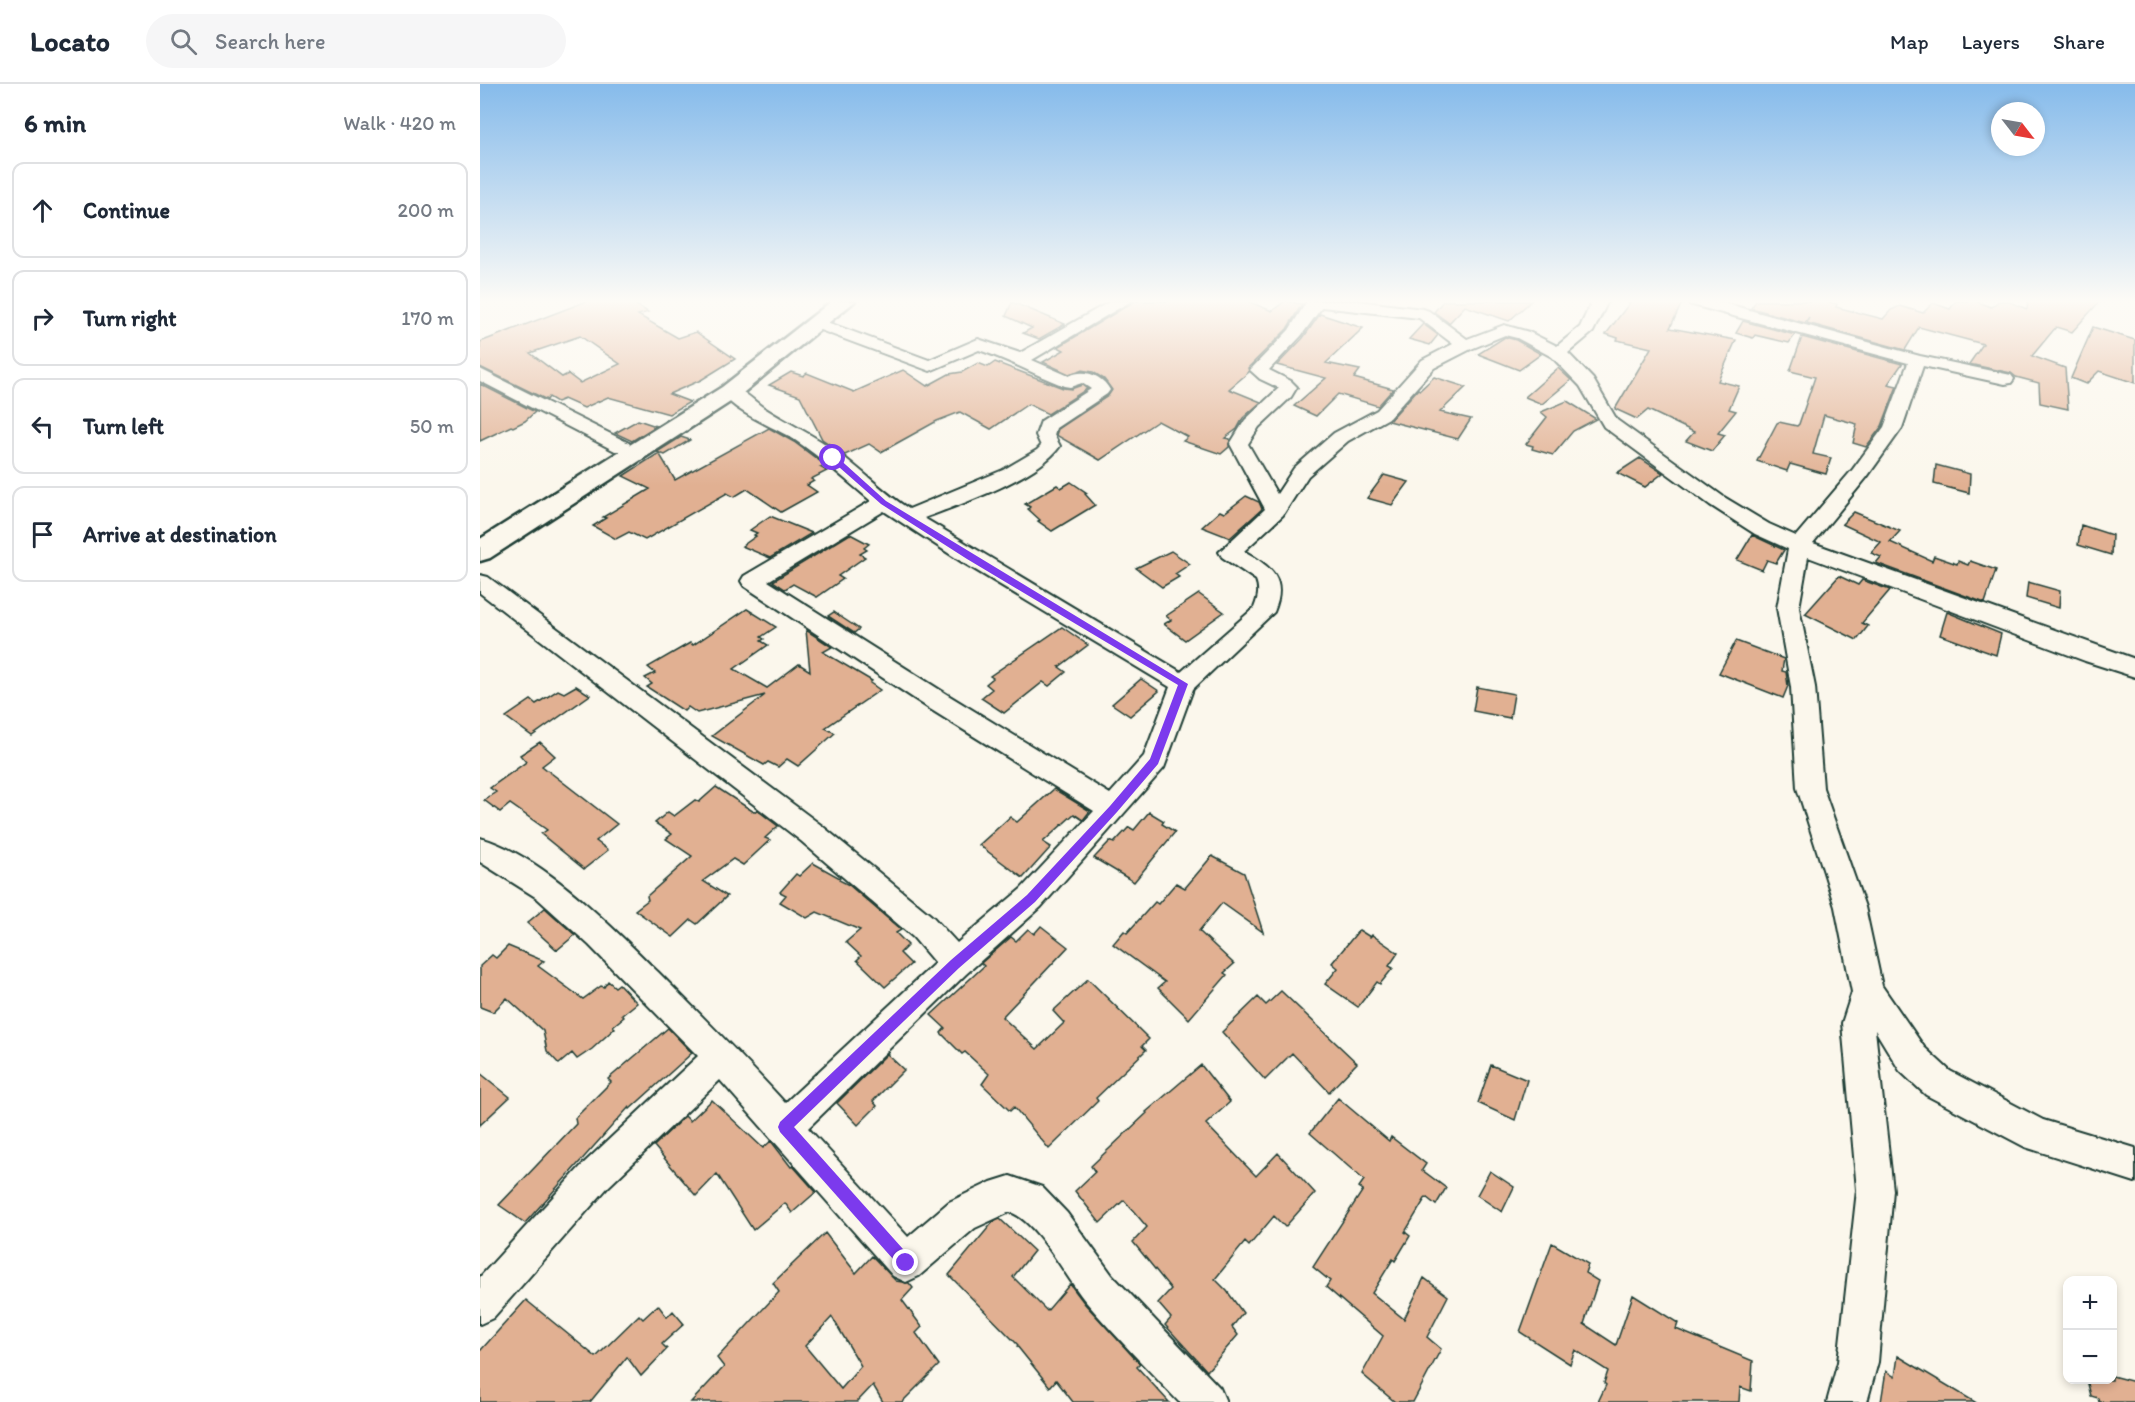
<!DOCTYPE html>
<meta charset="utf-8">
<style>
body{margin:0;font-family:Itim,sans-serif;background:#f6f6f7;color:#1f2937}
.controls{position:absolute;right:18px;bottom:18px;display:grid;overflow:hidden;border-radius:12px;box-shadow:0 3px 9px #0003}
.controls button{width:54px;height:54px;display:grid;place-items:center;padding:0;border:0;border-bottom:2px solid #e0e1e3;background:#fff;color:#1f2937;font:30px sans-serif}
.compass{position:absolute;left:1511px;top:18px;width:54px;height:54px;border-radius:50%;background:#fff;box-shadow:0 3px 9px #0003;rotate:121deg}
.stop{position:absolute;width:18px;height:18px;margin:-14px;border:4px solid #7c3aed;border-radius:50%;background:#fff}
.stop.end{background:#7c3aed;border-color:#fff;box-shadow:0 2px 6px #0008}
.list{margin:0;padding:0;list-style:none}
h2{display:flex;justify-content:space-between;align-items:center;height:78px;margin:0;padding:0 24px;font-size:26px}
h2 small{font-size:20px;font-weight:400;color:#747a83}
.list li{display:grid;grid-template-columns:39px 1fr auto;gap:18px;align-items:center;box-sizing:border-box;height:96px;margin:0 12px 12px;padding:0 12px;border:2px solid #e0e1e3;border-radius:12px}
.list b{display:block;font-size:22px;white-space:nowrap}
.list em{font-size:20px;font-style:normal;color:#747a83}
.icon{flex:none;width:33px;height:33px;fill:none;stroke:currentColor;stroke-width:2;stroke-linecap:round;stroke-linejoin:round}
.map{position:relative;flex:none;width:1655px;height:1318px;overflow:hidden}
header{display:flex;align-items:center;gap:36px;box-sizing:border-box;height:84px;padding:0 30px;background:#fff;border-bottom:2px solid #e0e1e3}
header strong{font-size:28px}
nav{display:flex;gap:33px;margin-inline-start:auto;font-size:21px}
.search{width:420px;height:54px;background:#f6f6f7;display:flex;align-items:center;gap:15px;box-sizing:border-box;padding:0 21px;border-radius:33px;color:#747a83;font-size:22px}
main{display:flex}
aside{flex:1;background:#fff}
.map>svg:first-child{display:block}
</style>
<header>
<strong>Locato</strong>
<div class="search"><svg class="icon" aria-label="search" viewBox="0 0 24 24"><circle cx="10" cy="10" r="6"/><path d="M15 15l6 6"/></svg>Search here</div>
<nav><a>Map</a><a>Layers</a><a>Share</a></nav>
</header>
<main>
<aside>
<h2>6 min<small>Walk · 420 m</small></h2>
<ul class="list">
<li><svg class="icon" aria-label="ahead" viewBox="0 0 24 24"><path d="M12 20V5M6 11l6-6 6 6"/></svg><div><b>Continue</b></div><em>200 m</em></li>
<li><svg class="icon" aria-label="right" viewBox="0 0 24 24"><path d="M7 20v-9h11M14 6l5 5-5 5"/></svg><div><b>Turn right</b></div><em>170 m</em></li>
<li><svg class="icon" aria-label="left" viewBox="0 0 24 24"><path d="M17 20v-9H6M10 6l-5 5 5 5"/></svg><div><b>Turn left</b></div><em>50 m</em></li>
<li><svg class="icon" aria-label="arrive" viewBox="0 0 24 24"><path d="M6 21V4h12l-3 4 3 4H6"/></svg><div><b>Arrive at destination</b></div></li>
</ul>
</aside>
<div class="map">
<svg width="1655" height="1318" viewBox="0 0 1655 1318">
<rect width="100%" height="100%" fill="#fbf7ec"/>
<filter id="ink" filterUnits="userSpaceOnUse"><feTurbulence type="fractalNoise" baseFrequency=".0167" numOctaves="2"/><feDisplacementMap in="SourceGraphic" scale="12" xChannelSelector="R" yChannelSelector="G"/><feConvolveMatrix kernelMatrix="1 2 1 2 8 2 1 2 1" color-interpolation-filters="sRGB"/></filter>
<g filter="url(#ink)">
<path fill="#e1b092" stroke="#1f3d34" stroke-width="1.5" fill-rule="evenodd" d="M107,217H150L168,228L158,231L198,254L216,248L255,275L221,296L189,310L210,318L189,330L128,313L104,324L84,315L77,318L69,313L67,316L0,283V258ZM100,252L140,280L100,299L88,290L82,293L50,269Z
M655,217H767L792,227L805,217L822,220L807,245L768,284L769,288L749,305L781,318L763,334L757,345L745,354L750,355L749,363L741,370L703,357L708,353L678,337L620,376L576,351L578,345L628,312L632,306L624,295L613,288L601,286L589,290L563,278L584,266L578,263Z
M963,217H1051L1029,237L985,222L969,239L954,228Z
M1151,217H1203L1190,244L1256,256L1238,297L1259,302L1249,325L1256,327L1238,349L1245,351L1232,367L1206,357L1214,348L1168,326L1157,335L1135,325L1171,264L1137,256L1138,254L1126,250Z
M1276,217H1345L1357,220L1356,223L1403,235L1411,226L1420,222L1443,229L1453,219L1470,225L1476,217H1495L1511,223L1519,217H1527L1547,225L1548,217H1620L1592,248L1576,243L1552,272L1585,284L1588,325L1560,319L1559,299L1536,293L1531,289L1489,280L1503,260L1439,243L1425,266L1327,239L1329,233L1325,239L1271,224Z
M532,218L585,240L559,255L543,249L552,244L526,232Z
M840,230L883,244L846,279L880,286L874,294L913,305L898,322L858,310L836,332L814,322L846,294L797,281L823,254Z
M1263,237L1315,251L1309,259L1275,251L1273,254L1256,249Z
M943,240L958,251L950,261L929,255Z
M1613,243L1655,256V299L1619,287L1606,300L1591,294Z
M1025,253L1036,256L1061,270L1039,286L998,270Z
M1322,253L1422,280L1408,300L1417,302L1402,342L1386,363L1373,359L1377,340L1344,331L1333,370L1351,374L1346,390L1310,380L1307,387L1277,377L1297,339L1299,338L1317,342L1319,340L1335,293L1310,287Z
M515,278L583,304L591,305L602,301L607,305L568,330L548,320L511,345L480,328L457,337L401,368L389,360L365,371L342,355L320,312L289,301L311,288L323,292L327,289L374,308L423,286L447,302L469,290L482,288L498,279L508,283Z
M1078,284L1091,296L1062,320L1045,313Z
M954,293L986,303L960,328L991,335L978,355L909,337L938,305L940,306Z
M0,300L55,328L45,337L33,343L31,342L0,357Z
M1087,317L1116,335L1093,347L1073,371L1052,365L1053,362L1046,360L1067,333L1061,328Z
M158,336L176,342L152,357L135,349Z
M289,344L314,358L345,381L340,383L347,387L331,395L334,397L327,401L337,408L301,428L267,405L254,413L247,409L165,456L149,448L136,455L113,442L126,434L123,433L170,405L143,392L179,369L195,396Z
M201,353L210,356L185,371L177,368Z
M1160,374L1183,389L1165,403L1137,389Z
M1456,381L1490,390L1489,409L1454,400Z
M904,391L929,398L912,421L887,414Z
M591,398L607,409L605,410L615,421L572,447L558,437L560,436L548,425L550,423L545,420L577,401L581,404Z
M766,412L779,418L782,425L750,454L722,443L740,427L744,429Z
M1374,428L1420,447L1410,458L1452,477L1454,472L1477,480L1478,477L1488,481L1490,477L1516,486L1505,519L1396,479L1401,473L1391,469L1401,458L1362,440Z
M290,432L332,449L290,474L262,462L276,452L274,451L277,449L270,446Z
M1601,441L1632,451L1631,471L1598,461Z
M370,450L389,460L384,464L387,466L380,470L385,473L358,492L363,495L337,513L313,500L305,505L293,497Z
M1272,451L1304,466L1296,479L1287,476L1282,486L1257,476Z
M691,467L710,480L695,490L699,493L682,503L656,484Z
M1359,492L1378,501L1382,496L1410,506L1382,539L1388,542L1377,556L1325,530Z
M1548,498L1580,507L1579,524L1546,514Z
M719,510L744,528L705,556L684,540L691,536L686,532Z
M267,525L296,543L281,553L284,555L281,557L288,561L254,585L287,604L319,580L330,587L326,546L352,563L343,568L392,597L390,599L400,606L345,644L355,649L318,682L307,675L298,683L288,678L284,681L232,652L285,611L217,629L208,623L204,627L167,603L172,600L165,594L175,589L168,583L210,559L213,561Z
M354,528L364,535L379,545L374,549L348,532Z
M1467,528L1521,550L1516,571L1460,551Z
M582,543L608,561L579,583L586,588L569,602L563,598L524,629L501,614L512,605L506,600L513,594L510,592Z
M1256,557L1304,575L1302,587L1306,588L1308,602L1303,614L1239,589Z
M661,595L679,607L650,632L632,620Z
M96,602L110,611L52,652L26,633L51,616L56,620L78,606L84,609Z
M997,603L1034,610L1030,634L993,627Z
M60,658L75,672L62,682L137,740L116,757L128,766L104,785L61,750L67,746L30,720L20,728L4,716L16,708L10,704L46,678L40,671Z
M236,703L274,728L277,726L298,742L285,754L290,756L263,781L253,775L223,797L247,812L217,840L211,836L193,853L155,826L168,816L167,812L212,772L186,755L192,750L175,739L188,728L194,732L215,716L219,718Z
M574,705L610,727L603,736L594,730L563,758L571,763L543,794L499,761L530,733L537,738Z
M669,728L684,737L682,740L695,748L654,798L614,774L630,757L634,759L649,743L654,746Z
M732,772L764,789L783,848L742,819L719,847L754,880L744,889L747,891L709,935L678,904L685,898L633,860L644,847L647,849L675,818L678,820L696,799L705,804Z
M333,779L360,794L359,796L369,801L421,846L416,849L428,861L420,869L431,880L405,903L377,876L381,872L366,858L380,846L337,828L327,834L300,818L306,811L300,808L316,790L319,792Z
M65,824L95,851L77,866L47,839Z
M561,842L588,863L522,933L557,965L584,939L573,927L608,895L669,955L662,962L666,966L616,1014L618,1017L569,1065L534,1023L530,1027L502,1000L509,990L485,968L482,970L461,949L465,944L451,931L504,882L501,879L531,853L536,857L548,845L554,850Z
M879,846L890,853L892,851L918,869L909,882L913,884L900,900L897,898L878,923L845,900L858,884L852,879Z
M28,862L64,877L58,882L103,915L121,902L124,903L128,897L135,903L139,900L157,919L142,931L144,933L133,942L135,944L112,965L97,975L92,969L79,980L67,967L63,947L27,914L13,928L0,923V882L12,871L16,874Z
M801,907L877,979L849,1008L812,969L785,996L742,948L778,913L786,921Z
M188,944L212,969L150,1025L149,1023L45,1139L19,1121L96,1040L95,1034L131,998L128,995Z
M407,970L424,986L393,1017L397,1022L378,1041L357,1019Z
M721,981L750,1018L726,1040L776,1092L798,1069L835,1109L805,1143L794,1132L769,1162L765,1158L735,1195L747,1207L763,1229L752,1243L758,1251L727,1287L685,1241L691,1234L678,1219L691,1205L653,1158L667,1143L644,1116L620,1139L595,1107L615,1088L611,1082L667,1029L666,1028Z
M1011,981L1047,996L1035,1036L998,1019Z
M0,989L30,1013L0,1041Z
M858,1014L909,1057L911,1053L946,1080L942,1086L966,1104L956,1121L946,1113L925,1148L930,1152L915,1177L913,1175L892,1209L924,1235L944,1194L968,1212L947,1253L961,1265L933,1318H915L882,1290L903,1252L846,1203L850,1197L833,1183L883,1106L879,1103L884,1096L830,1049Z
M232,1016L283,1064L291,1057L311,1083L313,1082L336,1108L312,1129L305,1119L273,1146L237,1090L216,1112L174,1062L205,1032L210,1037Z
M1010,1087L1034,1103L1022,1128L997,1111Z
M520,1135L554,1167L533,1193L567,1227L590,1200L605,1220L660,1280L657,1283L689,1318H593L576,1296L570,1303L537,1262L538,1261L469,1191L513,1138Z
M345,1149L376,1189L392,1172L416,1197L429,1199L433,1204L422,1216L442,1243L436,1249L459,1281L422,1318H403L393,1301L377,1318H211L244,1283L237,1274L299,1208L293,1199ZM352,1233L381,1282L361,1305L325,1262Z
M1072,1159L1108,1180L1105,1189L1118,1197L1104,1240L1136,1261L1153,1211L1198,1239L1196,1245L1273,1277L1271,1307L1260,1303L1259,1318H1118L1126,1301L1124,1299L1128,1287L1095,1266L1090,1280L1040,1248Z
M46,1216L116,1273L159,1231L163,1235L178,1221L187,1233L193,1227L204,1240L182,1260L187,1265L161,1292L147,1273L110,1318H0V1267Z
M1418,1272L1495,1318H1401L1406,1287L1415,1293Z
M1632,1292L1655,1298V1318H1619L1618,1314L1611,1312L1607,1296H1632Z"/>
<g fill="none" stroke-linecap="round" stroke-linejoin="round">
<g stroke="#1f3d34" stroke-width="4">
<path id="minor" d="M631,217H651L552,276L589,292C604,284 622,291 630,306L627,310L576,344L574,351L580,362C558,394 481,420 444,434L701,588L774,524C778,514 780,506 776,496L742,473L739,468L785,425L750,360L765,336L799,304L780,295L770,286L809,246L827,217H878L943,225L949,227L987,255L1024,241L1049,248L1077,262L1100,243L1112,217H1128L1113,248L1088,269L1113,295L1137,336L1244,413L1289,440L1316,452L1373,385L1404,343L1428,279L1209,220L1207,217H1236L1440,272L1531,291L1534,295L1531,299L1525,300L1443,282L1422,344L1387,393L1333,459L1655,575V593L1605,577L1328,473L1319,524L1335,603L1343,704L1385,823L1402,902L1444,963L1470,987L1563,1036L1655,1064V1098L1545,1063L1446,1011L1420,987L1395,946L1413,1106L1398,1278L1387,1318H1347L1358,1278L1377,1106L1362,939L1372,908L1355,823L1317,704L1311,603L1297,524L1308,465L1275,450L1230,421L1124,343L1100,302L1072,273L1037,254L1025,251L991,265L954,284L909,334L868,357L828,392L803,431L764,467C791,483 808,495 794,528L713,605L684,684L561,823L486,890L328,1044L428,1153L469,1118L511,1098L530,1092L562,1103L587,1129L632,1191L740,1304L746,1318H699C668,1285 636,1253 607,1219C587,1196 558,1137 530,1128L495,1144L439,1192L426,1198L413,1192L240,996L128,1103L13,1234L0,1240V1193L104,1079L218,972L109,861L57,814L0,778V754C62,771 132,843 178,888C221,931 264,974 305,1019L455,879L433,853L321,757L0,509V491L8,493L341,741L453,833L477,859L541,805L614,727L450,625L264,502L261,497L264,492L391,417C366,396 342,374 315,356C293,342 256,330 241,308L244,304C259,300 272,316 284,324C309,340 336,352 360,370C384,388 404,409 429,425L523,386L557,366L561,362L556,351L561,337L611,305L602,299L590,303L584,302C554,290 529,276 499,266L450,287L332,243L330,240L332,237H344L449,276L498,255L540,269ZM842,223L939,234L973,260L942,276L897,326L854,349L814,384L797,410L768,360L779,343L811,313L817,303L811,297L789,286L821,252ZM404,427L482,478L690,603L664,672L630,710L468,611L288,497Z
M0,285L149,359L151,363L149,367H135L0,297Z"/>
</g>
<g stroke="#1f3d34" stroke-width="5">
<path id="primary" d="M352,217H375L258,313L10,474L0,477V455L242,303Z"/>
</g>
<use href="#minor" fill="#fbf7ec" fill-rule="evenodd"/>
<use href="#primary" fill="#fbf7ec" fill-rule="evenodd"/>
</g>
</g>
<linearGradient id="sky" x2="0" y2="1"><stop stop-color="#86bbeb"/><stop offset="0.54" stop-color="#fdfbf6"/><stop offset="1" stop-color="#fdfbf6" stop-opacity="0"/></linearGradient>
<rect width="1655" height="402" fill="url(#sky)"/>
<path fill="#7c3aed" d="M351,372H356L406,417L708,600L678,680L637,728L555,818L479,884L314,1043L431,1174L433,1179L431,1184L426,1186L421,1184L300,1048L298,1043L300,1038L471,876L547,811L630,722L670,675L698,601L487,475L401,420L351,376Z"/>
</svg>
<div class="controls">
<button>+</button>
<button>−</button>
</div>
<svg class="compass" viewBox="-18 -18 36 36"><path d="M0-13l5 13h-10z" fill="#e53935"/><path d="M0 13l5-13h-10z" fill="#747a83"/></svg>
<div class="stop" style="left:353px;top:374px"></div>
<div class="stop end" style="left:426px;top:1179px"></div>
</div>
</main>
